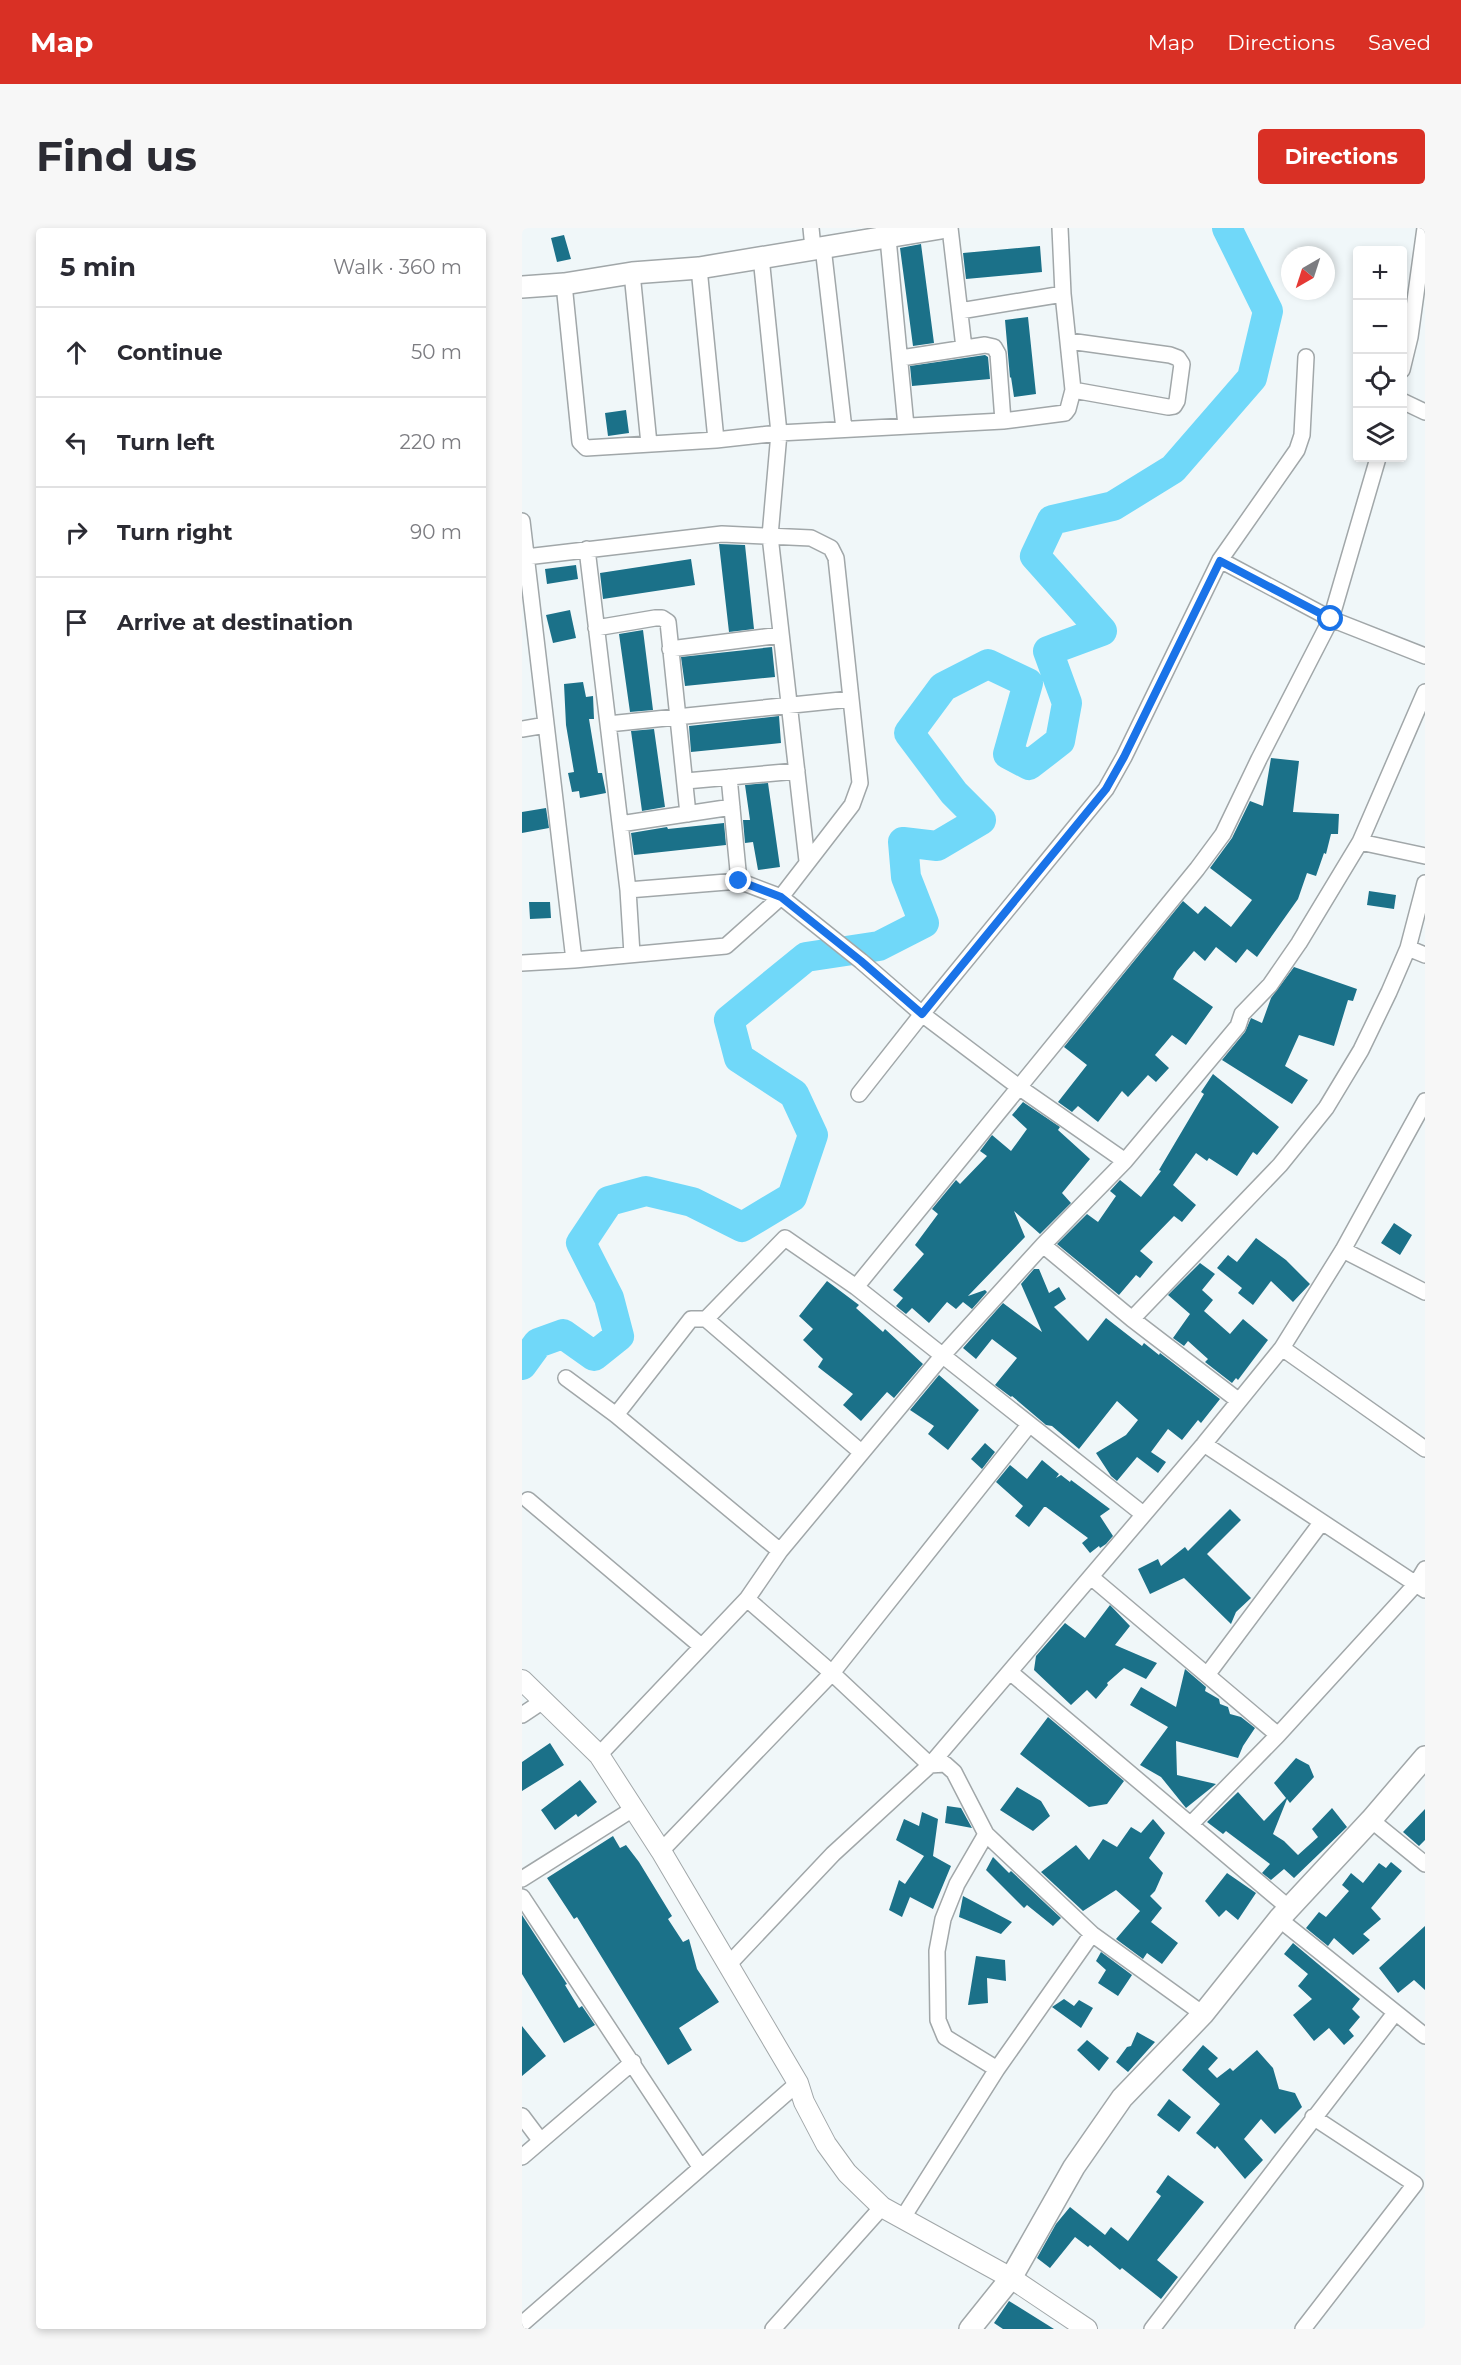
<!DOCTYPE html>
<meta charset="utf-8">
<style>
body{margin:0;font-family:Montserrat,sans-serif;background:#f7f7f7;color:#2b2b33}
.controls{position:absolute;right:18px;top:18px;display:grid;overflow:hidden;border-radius:6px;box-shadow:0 3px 9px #0003}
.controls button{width:54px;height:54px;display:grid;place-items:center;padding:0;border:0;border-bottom:2px solid #e1e1e2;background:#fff;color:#2b2b33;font:30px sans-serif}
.compass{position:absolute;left:759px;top:18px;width:54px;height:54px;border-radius:50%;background:#fff;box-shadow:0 3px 9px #0003;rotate:219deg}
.stop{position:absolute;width:18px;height:18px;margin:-14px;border:4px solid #1a73e8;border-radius:50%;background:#fff}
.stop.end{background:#1a73e8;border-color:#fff;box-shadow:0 2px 6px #0008}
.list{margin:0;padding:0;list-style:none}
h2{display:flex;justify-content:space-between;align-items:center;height:78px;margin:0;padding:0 24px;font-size:26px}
h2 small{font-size:20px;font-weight:400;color:#7c7c81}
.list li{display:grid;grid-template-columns:39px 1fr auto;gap:18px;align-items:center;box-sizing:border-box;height:90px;padding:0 24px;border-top:2px solid #e1e1e2}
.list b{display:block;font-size:22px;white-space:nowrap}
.list em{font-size:20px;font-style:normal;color:#7c7c81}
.icon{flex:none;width:33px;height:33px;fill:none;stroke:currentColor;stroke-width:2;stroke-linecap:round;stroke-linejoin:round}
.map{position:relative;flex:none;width:903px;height:2101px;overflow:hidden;border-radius:6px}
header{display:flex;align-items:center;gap:36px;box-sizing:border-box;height:84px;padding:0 30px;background:#d93025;color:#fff}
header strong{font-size:28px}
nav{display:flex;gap:33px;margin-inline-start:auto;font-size:21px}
.intro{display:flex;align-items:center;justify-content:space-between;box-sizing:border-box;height:144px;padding:0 36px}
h1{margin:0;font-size:42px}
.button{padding:15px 27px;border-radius:6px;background:#d93025;color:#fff;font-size:21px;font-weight:700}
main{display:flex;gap:36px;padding:0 36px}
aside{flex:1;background:#fff;border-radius:6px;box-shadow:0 3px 9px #0003}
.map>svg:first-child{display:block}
</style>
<header>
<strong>Map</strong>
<nav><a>Map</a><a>Directions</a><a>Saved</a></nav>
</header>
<div class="intro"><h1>Find us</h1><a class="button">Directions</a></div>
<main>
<aside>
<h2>5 min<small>Walk · 360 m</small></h2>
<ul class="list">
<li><svg class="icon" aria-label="ahead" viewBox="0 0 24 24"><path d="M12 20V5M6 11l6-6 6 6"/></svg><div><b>Continue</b></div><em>50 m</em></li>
<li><svg class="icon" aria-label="left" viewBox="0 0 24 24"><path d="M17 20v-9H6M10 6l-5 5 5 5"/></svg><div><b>Turn left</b></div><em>220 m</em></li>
<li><svg class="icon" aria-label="right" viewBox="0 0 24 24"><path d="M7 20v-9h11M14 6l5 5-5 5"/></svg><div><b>Turn right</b></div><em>90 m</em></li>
<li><svg class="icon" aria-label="arrive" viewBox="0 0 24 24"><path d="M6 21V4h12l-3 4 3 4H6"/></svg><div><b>Arrive at destination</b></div></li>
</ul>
</aside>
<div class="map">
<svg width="903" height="2101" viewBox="0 0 903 2101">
<rect width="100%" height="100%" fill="#f0f7f9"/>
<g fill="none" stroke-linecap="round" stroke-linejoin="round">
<path stroke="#70d8f9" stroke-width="30" d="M0,1137L16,1115L41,1106L72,1128L97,1108L87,1070L59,1015L87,973L124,963L170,974L220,999L270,969L291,907L272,866L217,830L207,792L284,729L357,718L402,695L384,649L381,614L415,618L459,592L432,565L387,505L421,459L466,436L506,455L486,526L507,537L538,513L545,475L526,423L580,403L513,328L530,292L591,278L651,241L730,150L746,83L705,0"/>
</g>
<path fill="#1b7189" d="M42,7L49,31L35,34L29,10Z
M399,16L412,115L391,118L378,20Z
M518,18L520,44L444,51L441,25Z
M506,89L514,166L492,169L489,149L488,150L483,92Z
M463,127L466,129L468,151L390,158L388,138Z
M104,182L107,205L86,208L83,185Z
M197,316L223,317L232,401L207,404Z
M169,331L173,357L81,371L78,345Z
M54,337L56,351L25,356L23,341Z
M48,382L54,410L31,415L24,387Z
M121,402L131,482L108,484L97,406Z
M250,419L253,449L163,458L159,429Z
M61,454L64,469L71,468L72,491H67L76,545H80L84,565L58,570L57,563L50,564L46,545L52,544L44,497L42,456Z
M257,488L259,515L169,524L167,498Z
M132,501L143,579L120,583L109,503Z
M749,530L777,533L771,584L817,586L816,606H809L804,626L802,625L794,648L785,645L776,671L735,729L725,721L714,735L694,719L683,733L672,723L655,743L651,751L691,779L664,817L650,807L633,827L647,840L634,854L626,847L606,869L600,863L576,894L556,878L550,884L536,874L565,837L542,819L661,673L676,686L683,678L709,699L730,672L688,640L710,610L728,573L741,578Z
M246,555L258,639L236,642L231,614L223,615L221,592H228L223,557Z
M24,580L27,600L0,605V584Z
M202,595L204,617L112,627L109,605L145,599L146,601Z
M847,663L874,667L872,681L845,677Z
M7,674H28L29,690L8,691Z
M772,739L835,761L831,773L826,772L812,818L777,807L763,838L786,852L770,876L700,832L723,804L729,790L740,795L749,770Z
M691,846L757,899L735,927L731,924L715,948L687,930L685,933L674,925L651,957L674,977L660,994L652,988L618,1023L631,1034L618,1050L614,1047L597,1067L535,1016L565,986L576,994L594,968L588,963L598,952L619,969L639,943L637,942L682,866L679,864Z
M501,874L538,899L536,902L568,931L540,965L549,975L518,1006L492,983L503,1009L446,1068L463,1062L465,1064L450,1081L441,1074L434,1081L425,1074L407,1095L390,1080L384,1086L374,1078L381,1070L371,1062L402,1026L393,1017L416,986L410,981L434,952L438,956L465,928L458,923L470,907L489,923L505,901L490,887Z
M872,995L890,1007L878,1027L859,1015Z
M734,1010L764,1032L788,1056L771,1074L749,1053L731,1077L716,1065L720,1060L695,1040L706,1027L715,1034Z
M678,1035L693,1046L680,1062L691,1072L682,1083L708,1106L721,1091L746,1112L716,1152L714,1150L710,1155L683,1134L686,1131L666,1113L662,1118L651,1110L668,1086L646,1067Z
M512,1041H517L527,1065L537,1059L544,1071L532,1079L566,1113L584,1090L620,1118L622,1115L637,1127L638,1125L698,1171L679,1195L676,1192L660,1212L646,1201L629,1224L644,1234L636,1245L615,1229L595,1253L589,1248L574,1225L604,1207L616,1192L595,1173L557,1221L530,1198L524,1197L490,1168L489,1169L473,1157L495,1130L470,1111L454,1131L441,1120L481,1075L520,1104L499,1056Z
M305,1053L337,1077L334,1080L361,1104L363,1101L401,1136L372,1170L365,1164L339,1193L321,1177L331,1166L296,1139L301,1131L281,1112L291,1101L277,1088Z
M417,1147L457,1182L426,1222L406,1206L412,1198L388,1182Z
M463,1215L473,1224L460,1241L449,1231Z
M520,1232L537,1246L534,1250L539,1247L548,1254L549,1252L588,1281L578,1288L591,1308L584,1316L578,1320L577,1318L568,1325L560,1315L566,1310L524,1279H522L507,1299L493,1288L501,1278L474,1254L488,1237L505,1251Z
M708,1281L719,1292L685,1326L729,1370L714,1384L709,1396L662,1350L628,1366L616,1341L636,1331L639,1338L663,1319L666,1323Z
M588,1377L608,1398L593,1417L635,1435L624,1451L602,1440L585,1455L586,1457L574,1471L565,1462L549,1477L512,1442L514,1428L543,1395L563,1410Z
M663,1441L684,1459L683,1463L697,1471L698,1476L706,1479L708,1486L719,1489L733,1500L721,1518L716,1530L654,1513L655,1547L694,1556L664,1580L639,1549L618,1537L646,1499L608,1477L619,1459L654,1479Z
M526,1489L602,1553L585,1576L567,1579L498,1526Z
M28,1515L42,1537L0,1563V1534Z
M774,1530L787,1537L792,1549L768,1575L765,1571L751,1606L762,1613L776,1627L796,1609L790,1601L810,1580L825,1599L772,1650L762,1641L749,1652L740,1645L748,1636L704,1603L701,1606L685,1594L716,1564L742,1593L764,1570L752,1555Z
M58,1552L75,1574L56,1589L54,1586L33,1602L19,1582Z
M495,1559L519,1573L528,1588L511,1603L478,1582Z
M425,1578L439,1580L450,1600L423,1595Z
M903,1581V1612L897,1618L881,1604Z
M400,1584L416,1591L411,1628L429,1638L411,1681L388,1669L380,1689L367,1682L377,1652L383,1656L402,1628L374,1612L382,1591L397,1598Z
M631,1591L643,1605L627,1630L641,1645L633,1663L628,1668L640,1680L629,1694L656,1715L640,1736L625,1725L621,1731L594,1711L618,1683L594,1662L561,1683L519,1644L554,1617L567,1632L581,1611L595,1619L609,1599L619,1605Z
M91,1608L98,1620L104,1617L117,1634L150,1688L146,1691L161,1714L167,1711L175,1741L197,1774L157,1800L170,1822L146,1837L55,1689L52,1691L25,1650Z
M471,1629L487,1645L489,1643L539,1690L531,1698L505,1677L502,1680L464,1642Z
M869,1634L880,1643L849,1680L859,1691L841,1706L848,1712L831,1727L812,1710L806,1718L784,1700L797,1684L804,1689L827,1663L820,1657L829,1645L841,1655L857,1635L864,1640Z
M705,1645L734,1665L716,1692L704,1682L697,1689L683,1673Z
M441,1668L490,1694L479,1706L437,1689Z
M0,1687L45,1756L43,1757L57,1780L60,1778L73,1797L42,1815L0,1746Z
M903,1698V1762L892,1752L876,1765L857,1740Z
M771,1715L838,1771L830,1781L838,1789L827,1802L832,1808L822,1817L807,1800L792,1813L771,1787L790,1771L776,1758L786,1746L762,1726Z
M579,1724L610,1747L596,1768L576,1755L584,1742L574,1733Z
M454,1728L483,1732L484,1753L465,1750L466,1775L446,1777Z
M542,1771L552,1778L557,1772L571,1780L559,1800L530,1779Z
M0,1798L24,1828L0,1848Z
M615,1804L633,1814L606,1844L594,1834L605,1819L609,1818Z
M565,1812L587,1830L577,1843L555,1822Z
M681,1817L696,1830L686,1841L695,1850L708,1840L711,1843L735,1822L751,1840L757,1861L773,1865L780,1879L753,1906L739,1891L722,1911L741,1932L723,1951L695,1918L693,1921L674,1905L698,1876L660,1842Z
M647,1871L669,1889L657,1904L635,1887Z
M646,1947L682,1974L635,2032L656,2049L639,2071L600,2040L598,2042L568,2017L566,2019L553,2009L528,2040L515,2030L534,1996L548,1979L583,2007L589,1999L606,2013L639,1968L634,1964Z
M487,2073L532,2101H481L472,2095Z"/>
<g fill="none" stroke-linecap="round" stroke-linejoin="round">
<g stroke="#a1a7a9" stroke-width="18">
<path id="minor" d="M289,0L291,20
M365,0L384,198
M428,0L442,120
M301,19L322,201
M239,29L257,205L248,308L285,633
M177,40L194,212
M110,45L127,216
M42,56L58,214L64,220L194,212L257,205L481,193L543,185L546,181L551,162L541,66L538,0
M438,83L541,66
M547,113L648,127L656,130L660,136L655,173L652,178L646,179L551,162
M379,130L463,117L472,119L476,126L481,193
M880,142L888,109L903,0
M880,173L903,184
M0,293L52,732
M65,321L106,662L110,726
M698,332L809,391L903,428
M74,400L133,390H140L146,394L166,586
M148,421L259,407
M86,496L329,471
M0,501L24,497
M207,549L217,653
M164,553L275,543
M98,596L210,579
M838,614L903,628
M106,662L217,653L259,669L339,733L400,786L337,866
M886,720L903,727
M0,735L52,732L204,718L259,669L330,577L338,555L314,330L309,320L289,310L200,306L4,329
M603,933L498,860L400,786L584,561L602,529L698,332L775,222L780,207L784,129
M521,1017L610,1091L717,1173
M821,1022L903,1064
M334,1059L675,641L701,606L737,531L809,391L856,230
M184,1091L263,1010L334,1059L621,1286
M610,1091L758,937L804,880L839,822L867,764L886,720L903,655
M760,1120L903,1221
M44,1150L94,1187L258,1323
M94,1187L169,1091H184L339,1224
M682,1216L903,1362
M6,1272L179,1418
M569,1349L756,1507
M225,1371L310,1445L408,1537L423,1536L432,1544L464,1606L570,1706L681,1786
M488,1444L767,1680
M685,1447L799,1295
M0,1487L21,1473
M77,1527L225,1371L258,1323L421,1127L521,1017L603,933L716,798L720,786L748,757L777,715L838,614L903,464
M849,1592L903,1636
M669,1596L756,1507L894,1356L903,1341
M464,1606L435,1656L421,1691L415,1723L416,1792L423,1809L475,1841
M139,1623L310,1445L507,1197
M0,1651L111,1581
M0,1669L179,1940
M757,1691L903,1808
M207,1736L311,1626L408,1537L682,1216L760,1120L821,1022L903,873
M0,1888L18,1912
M0,1929L111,1834
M380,1991L475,1841L570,1706
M0,2096L276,1855
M251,2101L360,1979
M630,2101L873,1785
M781,2101L893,1956L791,1889"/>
</g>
<g stroke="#a1a7a9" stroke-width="22">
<path id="tertiary" d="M0,1452L77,1527L139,1623L276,1855L282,1874L304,1916L325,1945L360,1979L489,2050L565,2101"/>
</g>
<g stroke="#a1a7a9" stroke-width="24">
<path id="secondary" d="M0,59L42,56L110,45L177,40L419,0
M448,2101L489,2050L552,1939L600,1870L681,1786L757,1691L849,1592L903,1529"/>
</g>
<use href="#minor" stroke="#fff" stroke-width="15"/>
<use href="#tertiary" stroke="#fff" stroke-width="20"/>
<use href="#secondary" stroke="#fff" stroke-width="21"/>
</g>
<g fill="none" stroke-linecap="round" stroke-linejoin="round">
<path stroke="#1a73e8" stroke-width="8" d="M217,653L259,669L339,733L400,786L584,561L602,529L698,333L809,391"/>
</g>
</svg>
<div class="controls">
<button>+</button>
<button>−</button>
<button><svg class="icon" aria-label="locate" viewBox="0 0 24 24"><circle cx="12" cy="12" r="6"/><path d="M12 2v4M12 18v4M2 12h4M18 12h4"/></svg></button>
<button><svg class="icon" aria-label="layers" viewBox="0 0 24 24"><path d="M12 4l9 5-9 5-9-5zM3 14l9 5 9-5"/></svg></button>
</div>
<svg class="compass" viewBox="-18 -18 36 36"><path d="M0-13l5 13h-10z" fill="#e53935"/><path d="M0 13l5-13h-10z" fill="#7c7c81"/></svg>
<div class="stop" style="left:809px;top:391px"></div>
<div class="stop end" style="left:217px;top:653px"></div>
</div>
</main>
